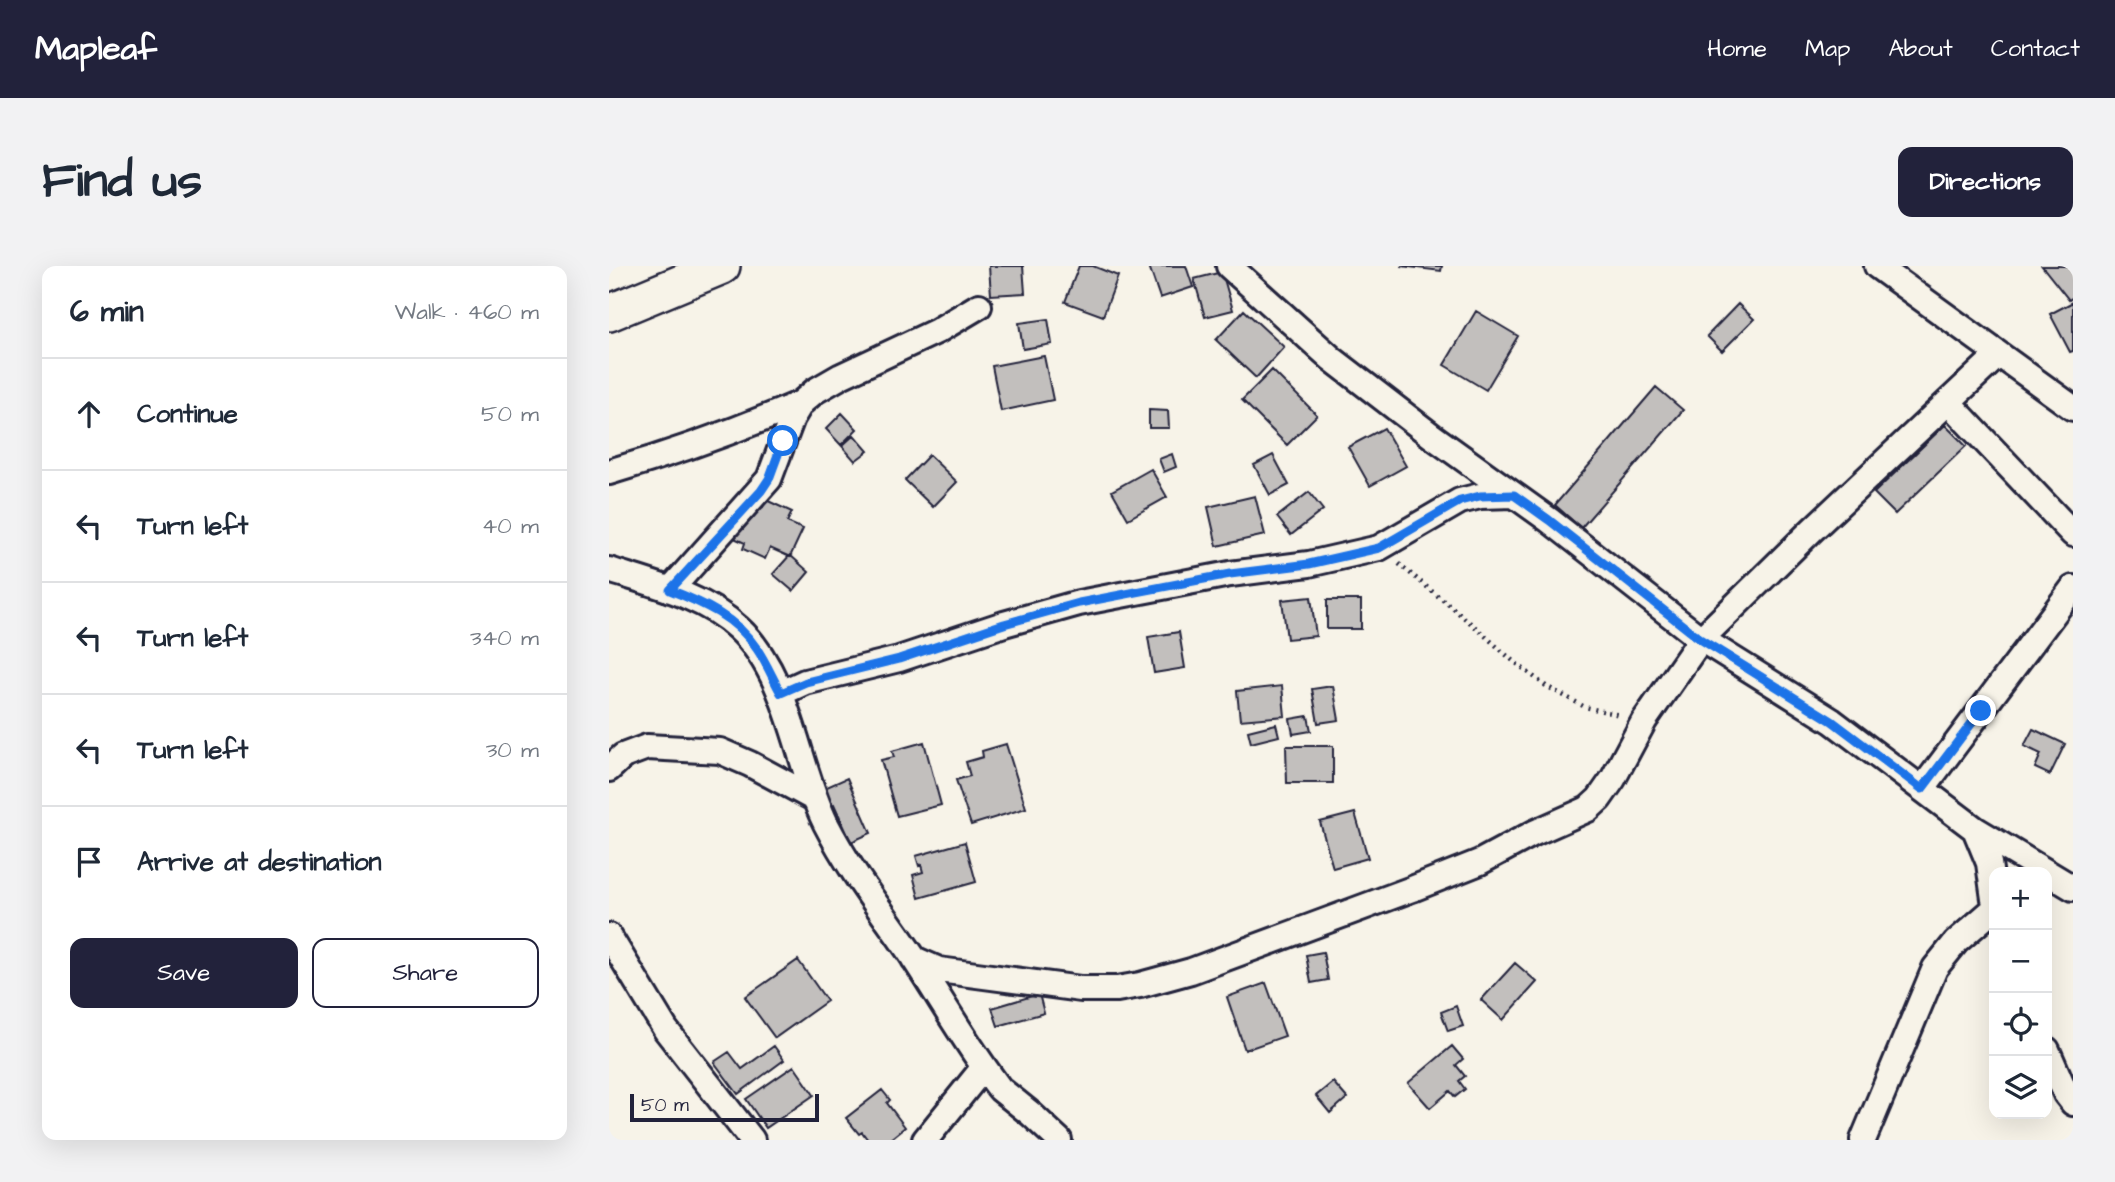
<!DOCTYPE html>
<meta charset="utf-8">
<style>
body{margin:0;font-family:"Architects Daughter",sans-serif;background:#f2f2f3;color:#1f2937}
.controls{position:absolute;right:21px;bottom:21px;display:grid;overflow:hidden;border-radius:14px;box-shadow:0 7px 28px #0002}
.controls button{width:63px;height:63px;display:grid;place-items:center;padding:0;border:0;border-bottom:2px solid #e0e1e3;background:#fff;color:#1f2937;font:35px sans-serif}
.scale{position:absolute;left:21px;bottom:18px;width:189px;box-sizing:border-box;padding-left:7px;border:4px solid #22223b;border-top:0;font-size:19px;line-height:24px;white-space:nowrap;color:#22223b;-webkit-text-stroke:5px #f7f3e8;paint-order:stroke}
.stop{position:absolute;width:21px;height:21px;margin:-16px;border:5px solid #1a73e8;border-radius:50%;background:#fff}
.stop.end{background:#1a73e8;border-color:#fff;box-shadow:0 2px 7px #0008}
.list{margin:0;padding:0;list-style:none}
h2{display:flex;justify-content:space-between;align-items:center;height:91px;margin:0;padding:0 28px;font-size:30px}
h2 small{font-size:23px;font-weight:400;color:#747a83}
.list li{display:grid;grid-template-columns:46px 1fr auto;gap:21px;align-items:center;box-sizing:border-box;height:112px;padding:0 28px;border-top:2px solid #e0e1e3}
.list b{display:block;font-size:26px;white-space:nowrap}
.list em{font-size:23px;font-style:normal;color:#747a83}
.actions{display:flex;gap:14px;padding:21px 28px}
.actions a{flex:1;padding:16px 0;border:2px solid #22223b;border-radius:14px;text-align:center;font-size:24px;color:#22223b}
.actions .main{background:#22223b;color:#fff}
.icon{flex:none;width:38px;height:38px;fill:none;stroke:currentColor;stroke-width:2;stroke-linecap:round;stroke-linejoin:round}
.map{position:relative;flex:none;width:1464px;height:874px;overflow:hidden;border-radius:14px}
header{display:flex;align-items:center;gap:42px;box-sizing:border-box;height:98px;padding:0 35px;background:#22223b;color:#fff}
header strong{font-size:33px}
nav{display:flex;gap:38px;margin-inline-start:auto;font-size:24px}
.intro{display:flex;align-items:center;justify-content:space-between;box-sizing:border-box;height:168px;padding:0 42px}
h1{margin:0;font-size:49px}
.button{padding:18px 32px;border-radius:14px;background:#22223b;color:#fff;font-size:24px;font-weight:700}
main{display:flex;gap:42px;padding:0 42px}
aside{flex:1;background:#fff;border-radius:14px;box-shadow:0 7px 28px #0002}
.map>svg:first-child{display:block}
</style>
<header>
<strong>Mapleaf</strong>
<nav><a>Home</a><a>Map</a><a>About</a><a>Contact</a></nav>
</header>
<div class="intro"><h1>Find us</h1><a class="button">Directions</a></div>
<main>
<aside>
<h2>6 min<small>Walk · 460 m</small></h2>
<ul class="list">
<li><svg class="icon" aria-label="ahead" viewBox="0 0 24 24"><path d="M12 20V5M6 11l6-6 6 6"/></svg><div><b>Continue</b></div><em>50 m</em></li>
<li><svg class="icon" aria-label="left" viewBox="0 0 24 24"><path d="M17 20v-9H6M10 6l-5 5 5 5"/></svg><div><b>Turn left</b></div><em>40 m</em></li>
<li><svg class="icon" aria-label="left" viewBox="0 0 24 24"><path d="M17 20v-9H6M10 6l-5 5 5 5"/></svg><div><b>Turn left</b></div><em>340 m</em></li>
<li><svg class="icon" aria-label="left" viewBox="0 0 24 24"><path d="M17 20v-9H6M10 6l-5 5 5 5"/></svg><div><b>Turn left</b></div><em>30 m</em></li>
<li><svg class="icon" aria-label="arrive" viewBox="0 0 24 24"><path d="M6 21V4h12l-3 4 3 4H6"/></svg><div><b>Arrive at destination</b></div></li>
</ul>
<div class="actions"><a class="main">Save</a><a>Share</a></div>
</aside>
<div class="map">
<svg width="1464" height="874" viewBox="0 0 1464 874">
<rect width="100%" height="100%" fill="#f7f3e8"/>
<filter id="ink" filterUnits="userSpaceOnUse"><feTurbulence type="fractalNoise" baseFrequency=".0143" numOctaves="2"/><feDisplacementMap in="SourceGraphic" scale="14" xChannelSelector="R" yChannelSelector="G"/><feConvolveMatrix kernelMatrix="1 2 1 2 8 2 1 2 1" color-interpolation-filters="sRGB"/></filter>
<g filter="url(#ink)">
<path fill="#c2bfbd" stroke="#22223b" stroke-width="2" d="M380,0H414L416,27L382,29Z
M470,0H484L509,10L494,50L456,36Z
M540,0H577L584,21L551,32Z
M792,0H833L832,5Z
M1433,0H1464V31L1460,34Z
M613,6L624,44L596,51L585,13Z
M1464,36V85L1461,86L1441,48Z
M1129,38L1145,53L1113,85L1098,70Z
M635,44L675,81L647,112L607,74Z
M867,45L909,70L877,124L835,99Z
M439,53L443,78L414,83L410,57Z
M435,90L444,134L392,145L383,100Z
M663,104L708,149L678,179L633,134Z
M1047,121L1074,144L972,262L946,239Z
M540,144L559,145L560,162H540Z
M233,147L248,163L232,179L217,163Z
M1336,159L1357,180L1286,248L1265,227Z
M775,162L797,200L761,220L739,181Z
M245,169L259,185L246,195L233,180Z
M563,188L567,201L555,206L550,193Z
M320,189L348,216L324,241L296,214Z
M664,189L680,219L661,229L645,199Z
M542,203L558,231L519,253L503,225Z
M700,226L714,244L682,269L668,251Z
M646,230L656,269L608,280L599,241Z
M157,234L183,246L178,256L194,263L181,291L161,282L156,293L134,283L136,277L123,271L144,236L154,241Z
M181,289L200,306L184,325L164,308Z
M702,331L707,370L678,373L673,334Z
M718,334H752V363H718Z
M570,366L576,402L545,407L539,371Z
M673,420L676,450L631,454L628,425Z
M724,420L730,454L709,457L703,423Z
M699,450L702,465L684,468L681,453Z
M667,458L670,470L642,477L639,465Z
M1424,463L1456,478L1441,509L1426,502L1432,488L1415,480Z
M315,476L332,539L288,550L272,494L285,491L283,485Z
M397,478L417,542L362,559L347,514L361,510L357,496L374,491L373,485Z
M677,480H724V517H678Z
M238,512L262,567L242,576L225,538L218,541L211,524Z
M746,547L759,592L724,602L711,556Z
M356,576L367,616L310,632L304,609L314,606L312,599L310,600L307,590Z
M714,686L719,714L702,717L697,689Z
M189,694L218,735L166,772L136,731Z
M906,697L928,716L894,754L872,734Z
M657,717L676,770L636,784L618,731Z
M430,728L435,747L389,760L383,742Z
M847,740L854,760L839,765L832,746Z
M165,780L175,794L129,828L105,796L120,786L133,803Z
M843,780L854,793L847,799L856,810L850,815L856,823L846,831L841,825L821,842L799,817Z
M185,800L205,829L157,862L137,833Z
M724,816L738,832L721,847L707,830Z
M273,824L281,834L278,837L296,861L280,874H259L253,866L250,868L237,852Z"/>
<g fill="none" stroke-linecap="round" stroke-linejoin="round">
<g stroke="#22223b" stroke-width="30">
<path id="minor" d="M620,0L723,93L823,170L940,254L1092,373L1223,455L1366,563L1464,622
M1268,0L1464,142
M1339,136L1464,268
M0,206C65,187 129,164 192,137
M0,304C44,318 95,330 129,362C181,409 187,497 217,558C241,605 274,647 304,691C333,735 359,781 391,823L422,848L450,874
M61,324L160,213L183,152L192,137L206,125L232,110L328,65L370,40
M172,427L196,416L290,393L395,358L470,337L621,308L700,298L770,282L851,235L871,230L905,229
M0,503L14,490L38,481L111,485L141,498L206,533
M1313,523L1464,322
M1366,563L1380,597L1385,633
M0,670L57,764L143,874
M305,693L330,704L472,723H508L531,719L582,705L803,623L871,596L925,567L979,543L990,533L1004,513L1035,455L1092,373L1203,264L1389,89
M1438,784L1457,828L1464,837
M316,874L375,801
M1254,874L1326,702L1347,676L1385,643"/>
</g>
<g stroke="#22223b" stroke-width="40">
<path id="secondary" d="M0,47L113,0"/>
</g>
<path stroke="#22223b" stroke-width="4.5" stroke-dasharray="2 5" stroke-linecap="butt" d="M790,298L864,359L903,394L937,420L976,441L1011,449"/>
<use href="#minor" stroke="#f7f3e8" stroke-width="24"/>
<use href="#secondary" stroke="#f7f3e8" stroke-width="35"/>
</g>
</g>
<g fill="none" stroke-linecap="round" stroke-linejoin="round" filter="url(#ink)">
<path stroke="#1a73e8" stroke-width="9" d="M174,175L160,213L152,225L61,324C94,337 128,352 148,383C157,396 164,413 172,427L197,416L290,393L395,358L470,337L621,308L700,298L770,282L851,235L871,230L905,229L940,254L1091,373L1223,455L1313,523L1372,445"/>
</g>
</svg>
<div class="controls">
<button>+</button>
<button>−</button>
<button><svg class="icon" aria-label="locate" viewBox="0 0 24 24"><circle cx="12" cy="12" r="6"/><path d="M12 2v4M12 18v4M2 12h4M18 12h4"/></svg></button>
<button><svg class="icon" aria-label="layers" viewBox="0 0 24 24"><path d="M12 4l9 5-9 5-9-5zM3 14l9 5 9-5"/></svg></button>
</div>
<div class="scale">50 m</div>
<div class="stop" style="left:174px;top:175px"></div>
<div class="stop end" style="left:1372px;top:445px"></div>
</div>
</main>
